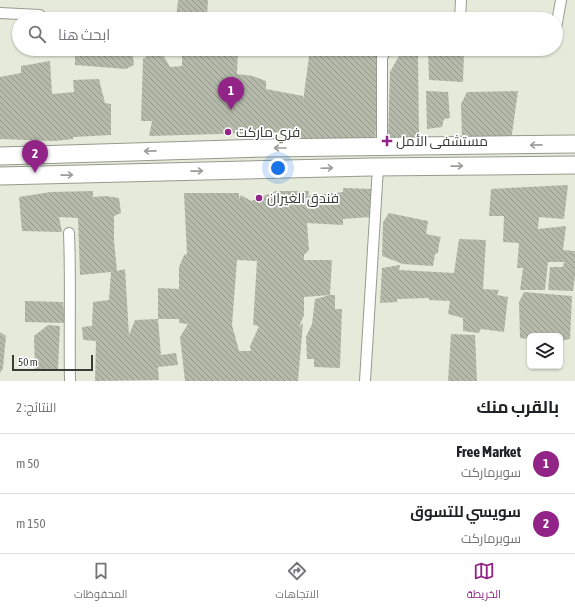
<!DOCTYPE html>
<html lang="ar">
<meta charset="utf-8">
<style>
body{margin:0;font-family:"Asap Condensed",Cairo,sans-serif;background:#f6f6f6;color:#202124;direction:rtl}
.controls{position:absolute;right:12px;bottom:12px;display:grid;overflow:hidden;border-radius:6px;box-shadow:0 1px 3px #0004}
.controls button{width:36px;height:36px;display:grid;place-items:center;padding:0;border:0;border-bottom:1px solid #e0e0e0;background:#fff;color:#202124;font:20px sans-serif}
.scale{position:absolute;left:12px;bottom:10px;width:81px;box-sizing:border-box;padding-left:4px;border:2px solid #393b35;border-top:0;font-size:11px;line-height:14px;white-space:nowrap;color:#393b35;-webkit-text-stroke:3px #fff;paint-order:stroke}
.you{position:absolute;left:278px;top:168px;width:14px;height:14px;margin:-10px;border:3px solid #fff;border-radius:50%;background:#1a73e8;box-shadow:0 0 0 6px #1a73e833}
.badge{display:grid;place-items:center;width:26px;height:26px;border-radius:50%;background:#912486;color:#fff;font-size:13px;font-weight:700}
.pin{position:absolute;translate:-50% -33px;filter:drop-shadow(0 1px 2px #0008)}
.pin::after{content:'';position:absolute;top:21px;width:14px;height:12px;background:inherit;clip-path:polygon(0 0,100% 0,50% 100%)}
.list{margin:0;padding:0;list-style:none}
h2{display:flex;justify-content:space-between;align-items:center;height:52px;margin:0;padding:0 16px;font-size:17px}
h2 small{font-size:13px;font-weight:400;color:#757577}
.list li{display:grid;grid-template-columns:26px 1fr auto;gap:12px;align-items:center;box-sizing:border-box;height:60px;padding:0 16px;border-top:1px solid #e0e0e0}
.list b{display:block;font-size:15px;white-space:nowrap}
.list p{margin:0;font-size:13px;white-space:nowrap;color:#757577}
.list em{font-size:13px;font-style:normal;color:#757577}
.icon{flex:none;width:22px;height:22px;fill:none;stroke:currentColor;stroke-width:2;stroke-linecap:round;stroke-linejoin:round}
.map{position:relative;flex:none;width:575px;height:381px;overflow:hidden;direction:ltr}
.search{position:absolute;background:#fff;box-shadow:0 1px 3px #0004;left:12px;right:12px;top:12px;height:44px;display:flex;align-items:center;gap:10px;box-sizing:border-box;padding:0 14px;border-radius:22px;color:#757577;font-size:15px}
.sheet{height:172px;background:#fff}
nav{display:flex;justify-content:space-around;align-items:center;box-sizing:border-box;height:56px;border-top:1px solid #e0e0e0;background:#fff;font-size:11px;color:#757577}
nav a{display:grid;justify-items:center;gap:2px}
nav .on{color:#912486}
.map>svg:first-child{display:block}
</style>
<div class="map">
<svg width="575" height="381" viewBox="0 0 575 381">
<defs>
<pattern id="building-back-hatch" width="6" height="6" patternUnits="userSpaceOnUse"><rect width="6" height="6" fill="#b5baab"/><path d="M-1 5l2 2M0 0l6 6M5-1l2 2" fill="none" stroke="#94988c"/></pattern>
</defs>
<rect width="100%" height="100%" fill="#e5eadb"/>
<path fill="url(#building-back-hatch)" fill-rule="evenodd" d="M178,0H208L207,17L216,19L176,18Z
M157,49H160L170,67L182,66V49H238L237,74L253,76L266,81V89L303,96V101L310,49H380L375,145L291,140L292,132L149,136L152,121H141L143,59Z
M428,51L464,53L463,82L429,80Z
M126,52L128,56H133L134,65L126,69L75,65V54Z
M399,56H418L419,137L388,138L390,72Z
M50,61L52,94L74,92L73,80L99,79L105,103L111,104V135L73,137V139L54,141L0,139V77L21,73V66Z
M426,91L448,92L450,118L444,119L442,127L427,129Z
M518,91L511,141L462,140L461,104L467,92Z
M568,185L564,219L539,217L538,229L566,226L563,250L575,251V276L573,291L548,290L550,267H563L564,262H548L545,290H520L523,268H517L519,243L503,242L504,216H489L491,189Z
M343,188L373,189L370,217L343,219V225L307,223L309,250L304,255V260H332L330,295H335V309H342L340,368L314,367V359H307L306,337L312,324L315,299L330,295L304,297V315L299,327L303,323L298,381H185L180,337L188,324L179,323V319H158V288L179,289V267L184,255L187,254L184,193H239V199L241,195L251,201L276,191H309L308,196L343,192ZM237,260L257,261L253,325L259,326L250,346L251,351H239L232,325Z
M93,191V197L106,196L119,198L121,213L114,216V241L117,271L125,269L129,335L135,320L158,319L161,355L176,353L178,365L158,367L159,380L95,381L96,341L83,340L82,327L92,326L93,302L109,300L111,272L80,275L78,218L59,217L62,232L22,231L19,197L51,192Z
M389,213L428,221L426,234L441,237L439,244L438,253L435,254L433,266L403,264L382,256L383,222Z
M459,239L486,240L483,289L499,290L497,295L508,297L504,332L481,329L479,333L463,331V318L448,314L450,301L429,300V298L397,299V302L380,303L382,268L400,265L399,270L454,273Z
M524,292L572,296L570,339L560,341V336H530V339L520,338L519,302Z
M25,301L63,302L65,323L25,322Z
M48,325L60,326L58,369H35L34,336Z
M0,332L6,336L3,368L0,373Z
M451,334L475,335L477,381H448Z"/>
<g fill="none" stroke-linecap="round" stroke-linejoin="round">
<g stroke="#969b8d" stroke-width="12">
<path id="street" d="M0,13L40,15
M460,19L461,0
M556,28L561,0
M382,147V58L386,49
M69,233C71,282 69,331 70,381
M365,381L378,167"/>
</g>
<g stroke="#969b8d" stroke-width="19">
<path id="primary" d="M0,156L266,148L575,144
M0,176L371,167L575,165"/>
</g>
<use href="#street" stroke="#fff" stroke-width="10"/>
<use href="#primary" stroke="#fff" stroke-width="17"/>
</g>
<defs><path id="oneway-shaft" d="M-6 0H5M1.5-3L5.5 0L1.5 3" fill="none" stroke-width="1.6" stroke-linecap="round" stroke-linejoin="round"/></defs>
<g stroke="#9c9d9a">
<use href="#oneway-shaft" transform="translate(536 145) rotate(179)"/>
<use href="#oneway-shaft" transform="translate(280 148) rotate(180)"/>
<use href="#oneway-shaft" transform="translate(150 151) rotate(179)"/>
<use href="#oneway-shaft" transform="translate(457 166) rotate(-1)"/>
<use href="#oneway-shaft" transform="translate(327 168) rotate(-2)"/>
<use href="#oneway-shaft" transform="translate(197 171) rotate(-1)"/>
<use href="#oneway-shaft" transform="translate(67 175) rotate(-1)"/>
</g>
<g fill="#912486" stroke="#fff" stroke-width="1.5">
<circle cx="228" cy="132" r="4"/>
<path d="M385 135h4v4h4v4h-4v4h-4v-4h-4v-4h4z"/>
<circle cx="259" cy="198" r="4"/>
</g>
<g text-anchor="middle" stroke-width="3.5" stroke-linejoin="round" paint-order="stroke">
<g font-size="14" fill="#393b35" stroke="#fff" text-anchor="start">
<text x="236" y="137">فري ماركت</text>
<text x="396" y="146">مستشفى الأمل</text>
<text x="267" y="203">فندق الغيران</text>
</g>
</g>
</svg>
<div class="controls">
<button><svg class="icon" aria-label="layers" viewBox="0 0 24 24"><path d="M12 4l9 5-9 5-9-5zM3 14l9 5 9-5"/></svg></button>
</div>
<div class="scale">50 m</div>
<div class="you"></div>
<div class="pin badge" style="left:231px;top:110px">1</div>
<div class="pin badge" style="left:35px;top:173px">2</div>
<div class="search"><svg class="icon" aria-label="search" viewBox="0 0 24 24"><circle cx="10" cy="10" r="6"/><path d="M15 15l6 6"/></svg>ابحث هنا</div>
</div>
<section class="sheet">
<h2>بالقرب منك<small>النتائج: 2</small></h2>
<ul class="list">
<li><span class="badge">1</span><div><b>Free Market</b><p>سوبرماركت</p></div><em>50 m</em></li>
<li><span class="badge">2</span><div><b>سويسي للتسوق</b><p>سوبرماركت</p></div><em>150 m</em></li>
</ul>
</section>
<nav>
<a class="on"><svg class="icon" aria-label="map" viewBox="0 0 24 24"><path d="M3 6l6-2 6 2 6-2v14l-6 2-6-2-6 2zM9 4v14M15 6v14"/></svg>الخريطة</a>
<a><svg class="icon" aria-label="directions" viewBox="0 0 24 24"><path d="M12 3l9 9-9 9-9-9zM9 14v-3h6M13 9l2 2-2 2"/></svg>الاتجاهات</a>
<a><svg class="icon" aria-label="saved" viewBox="0 0 24 24"><path d="M7 4h10v16l-5-4-5 4z"/></svg>المحفوظات</a>
</nav>
